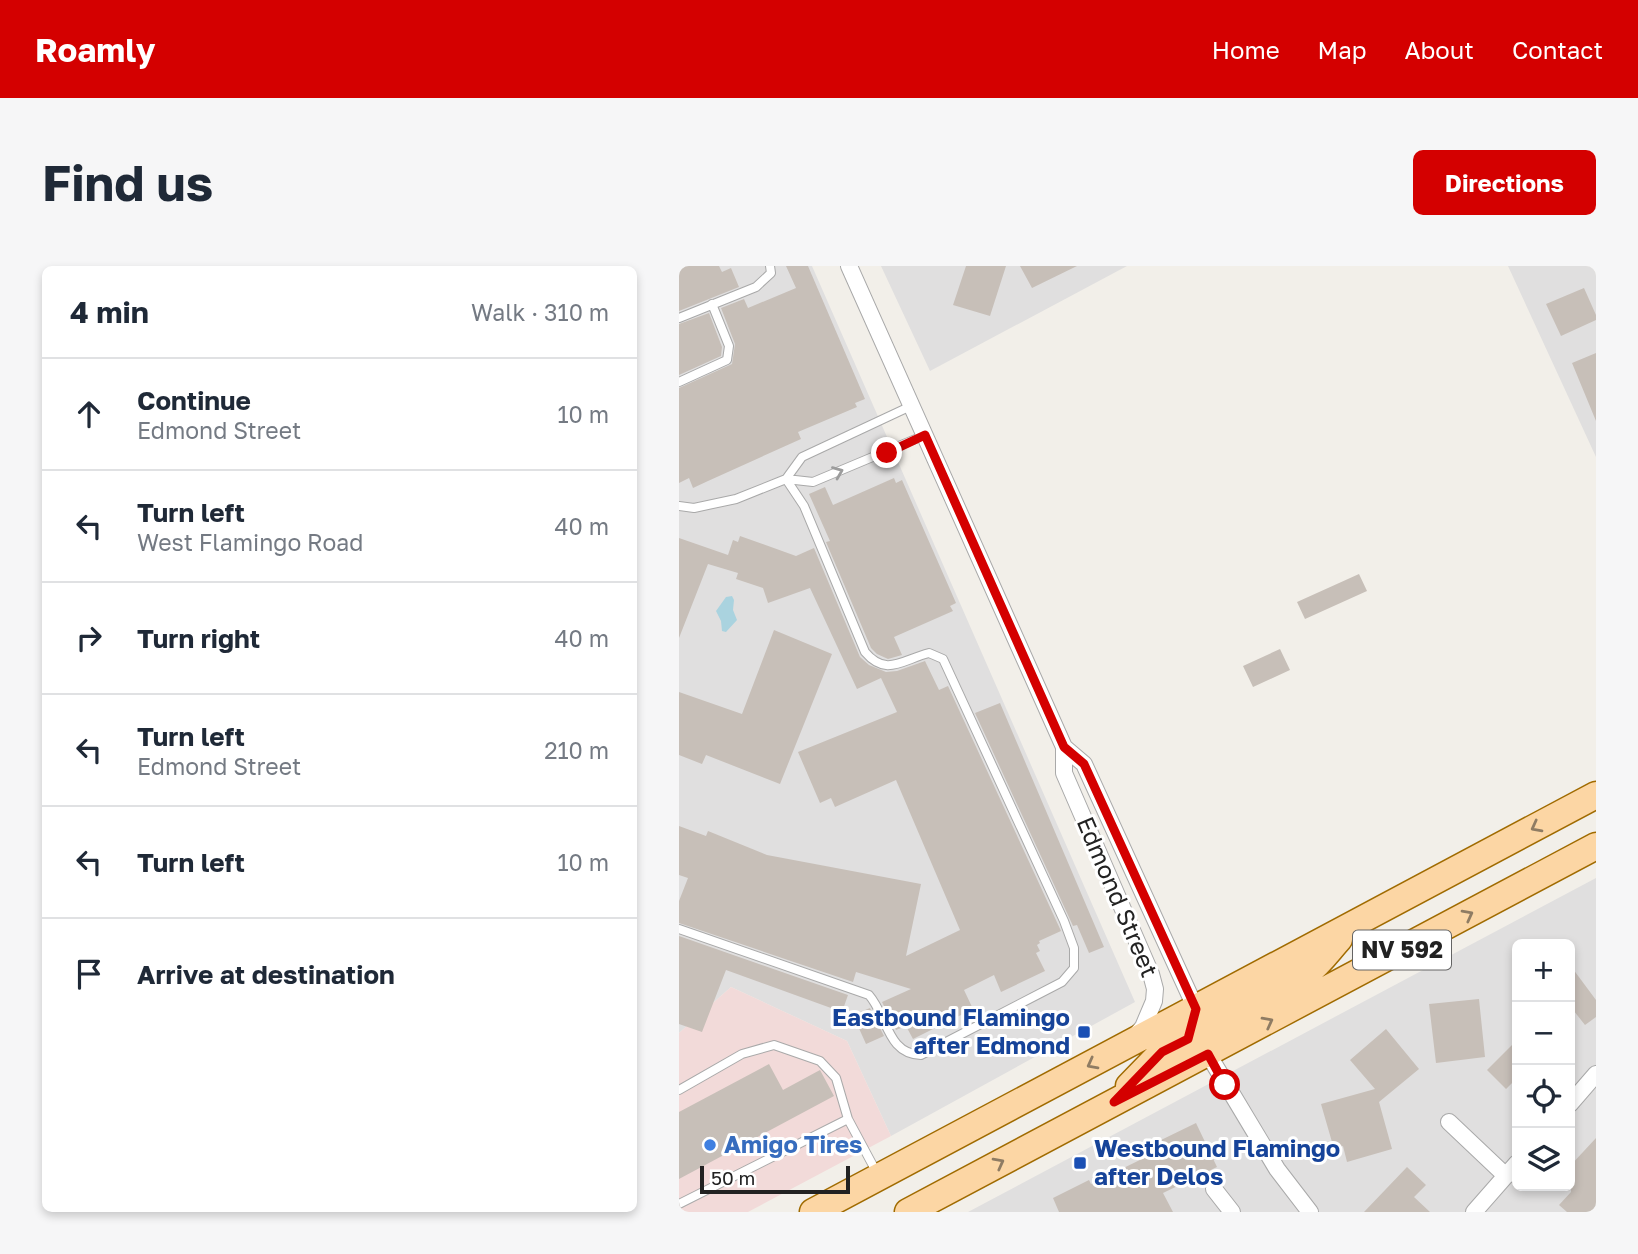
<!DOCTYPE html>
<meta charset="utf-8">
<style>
body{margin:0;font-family:"Golos Text",sans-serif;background:#f6f6f7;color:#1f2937}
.controls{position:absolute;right:21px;bottom:21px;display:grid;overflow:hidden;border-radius:10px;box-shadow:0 4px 10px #0003}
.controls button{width:63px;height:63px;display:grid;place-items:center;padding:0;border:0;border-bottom:2px solid #e0e1e3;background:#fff;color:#1f2937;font:35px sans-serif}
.scale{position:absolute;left:21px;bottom:18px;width:150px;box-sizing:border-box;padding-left:7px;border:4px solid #222;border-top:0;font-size:19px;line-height:24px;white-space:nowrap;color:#222;-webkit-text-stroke:5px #fff;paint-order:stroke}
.stop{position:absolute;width:21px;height:21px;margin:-16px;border:5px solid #d40000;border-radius:50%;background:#fff}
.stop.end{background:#d40000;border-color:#fff;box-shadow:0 2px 7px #0008}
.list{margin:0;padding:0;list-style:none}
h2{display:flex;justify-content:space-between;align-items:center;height:91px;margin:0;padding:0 28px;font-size:30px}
h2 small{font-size:23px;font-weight:400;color:#747a83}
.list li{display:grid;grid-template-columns:46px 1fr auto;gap:21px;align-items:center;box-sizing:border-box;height:112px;padding:0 28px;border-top:2px solid #e0e1e3}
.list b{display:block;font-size:26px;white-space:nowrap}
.list p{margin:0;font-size:23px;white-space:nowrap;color:#747a83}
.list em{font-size:23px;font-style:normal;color:#747a83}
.icon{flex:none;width:38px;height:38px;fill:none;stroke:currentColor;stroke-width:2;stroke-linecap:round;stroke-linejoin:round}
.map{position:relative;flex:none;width:917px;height:946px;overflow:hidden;border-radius:10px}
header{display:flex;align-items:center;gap:42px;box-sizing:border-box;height:98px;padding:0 35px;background:#d40000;color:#fff}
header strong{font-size:33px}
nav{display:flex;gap:38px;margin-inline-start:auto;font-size:24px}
.intro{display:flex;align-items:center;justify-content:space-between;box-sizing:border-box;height:168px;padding:0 42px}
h1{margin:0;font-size:49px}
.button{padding:18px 32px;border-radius:10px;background:#d40000;color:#fff;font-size:24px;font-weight:700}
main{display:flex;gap:42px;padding:0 42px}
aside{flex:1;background:#fff;border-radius:10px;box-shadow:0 4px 10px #0003}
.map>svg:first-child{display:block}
</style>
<header>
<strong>Roamly</strong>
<nav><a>Home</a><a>Map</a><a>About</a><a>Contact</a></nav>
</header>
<div class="intro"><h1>Find us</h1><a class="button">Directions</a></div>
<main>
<aside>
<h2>4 min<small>Walk · 310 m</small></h2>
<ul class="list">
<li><svg class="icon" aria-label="ahead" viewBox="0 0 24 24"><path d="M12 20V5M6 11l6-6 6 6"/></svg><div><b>Continue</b><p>Edmond Street</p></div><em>10 m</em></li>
<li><svg class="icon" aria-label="left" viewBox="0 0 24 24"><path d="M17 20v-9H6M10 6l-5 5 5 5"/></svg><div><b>Turn left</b><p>West Flamingo Road</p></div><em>40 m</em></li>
<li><svg class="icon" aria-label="right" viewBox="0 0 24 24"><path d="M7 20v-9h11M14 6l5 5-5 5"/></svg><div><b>Turn right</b></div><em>40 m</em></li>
<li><svg class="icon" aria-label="left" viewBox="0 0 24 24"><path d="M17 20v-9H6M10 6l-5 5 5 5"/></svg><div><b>Turn left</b><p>Edmond Street</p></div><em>210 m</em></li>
<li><svg class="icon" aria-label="left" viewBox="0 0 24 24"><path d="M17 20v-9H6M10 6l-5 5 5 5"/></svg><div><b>Turn left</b></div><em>10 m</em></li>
<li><svg class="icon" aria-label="arrive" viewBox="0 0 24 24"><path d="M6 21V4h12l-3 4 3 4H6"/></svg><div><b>Arrive at destination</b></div></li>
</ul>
</aside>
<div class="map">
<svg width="917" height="946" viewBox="0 0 917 946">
<rect width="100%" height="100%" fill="#f2efe9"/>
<path fill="#e0dfdf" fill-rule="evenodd" d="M0,0H133L456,736L212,870L168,775L52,721L0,767Z
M202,0H448L251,105Z
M829,0H917V191Z
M917,612V946H289ZM838,678H891V920H838Z"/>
<path fill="#f2dad9" d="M52,721L168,775L212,870L69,946H0V767Z"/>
<path fill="#aad3df" d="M53,330L55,334L54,344L58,354L47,366L43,365L42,355L37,345L47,331Z"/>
<path fill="#c7bfb8" d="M0,0H40L43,6L52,2L60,21L0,45Z
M107,0H129L186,133L176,137L178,141L119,166L122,173L29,215L14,222L10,212L0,217V122L53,98L56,78L42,42L65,33L69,42L117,22Z
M287,0H327L311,50L274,39Z
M341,0H398L353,22Z
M905,22L917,49V54L882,70L867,38Z
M30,47L43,81L42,90L0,109V58Z
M917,87V155L893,97Z
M215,212L217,217L223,214L277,337L271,340L274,345L215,371L223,389L209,393L198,388L192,382L147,276L151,275L130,228L146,221L154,239Z
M61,270L117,290L135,282L181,391L190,399L207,406L218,405L246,395L260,424L269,420L382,665L360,675L361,677L358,679L361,685L357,687L366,705L322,726L315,709L285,724L294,743L234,773L227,760L217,764L203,736L232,723L177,706L174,716L0,657V635L9,612L0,609V560L27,570L29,565L88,589L242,618L227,690L281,664L217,514L156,541L152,532L141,537L119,486L218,446L202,412L178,423L131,322L89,337L84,322L57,313L59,307L29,298L0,372V272L49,289L54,274L59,276Z
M680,308L688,325L626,353L618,336Z
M95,364L153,388L101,518L27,489L23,498L0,489V426L63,448Z
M601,383L611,404L574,421L564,400Z
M321,437L425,681L410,687L398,659L394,660L296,447Z
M0,670L169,729L163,746L47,704L23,766L0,758Z
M891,699L917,734V751L906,759L891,740Z
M800,733L806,791L757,797L750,738Z
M191,742L205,770L187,778L174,749Z
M707,763L740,803L700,836L713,883L668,896L664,880L655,883L642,838L696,823L671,794Z
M838,774V812L827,823L808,804Z
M90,798L104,824L141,804L155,830L0,913V846Z
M517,857L538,901L484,927L494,946H380L374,932L410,914L412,918L471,889L469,885L482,879L480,875Z
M917,872V946H888L880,939L892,926L891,900Z
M728,901L747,919L735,931L751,946H685Z"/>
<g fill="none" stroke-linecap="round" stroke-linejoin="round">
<g stroke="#a9a9a9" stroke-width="10">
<path id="service" d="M0,52L77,21L92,7L91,0
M0,116L48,94L50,80L33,38
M107,213L123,191L232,140
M0,240L15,242L57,233L107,213L134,216L246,169
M0,663L190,729C209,751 208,788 242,789L383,716L395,702V682L385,655L264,393L250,387C223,394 207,411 186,386L125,240L107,213
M0,824L63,788L95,779L141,795L157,812L169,853L199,909
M0,938L169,853"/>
</g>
<g stroke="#a9a9a9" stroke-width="18">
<path id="minor" d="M170,0L385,481V507L472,708L476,723L475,735L464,761L455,771
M385,481L405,498L517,743
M529,788L598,903L631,946
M891,838L917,808
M770,856L827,910
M535,923L553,946
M795,946L838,897"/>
</g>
<g stroke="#a06b00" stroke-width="29">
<path id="primary" d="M529,788L523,773C543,739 599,729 629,706C641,697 650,684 660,673
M450,820L483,786L509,773L516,745
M134,946L917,529
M229,946L917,580"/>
</g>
<use href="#service" stroke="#fff" stroke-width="8"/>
<use href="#minor" stroke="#fff" stroke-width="16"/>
<use href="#primary" stroke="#fcd6a4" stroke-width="26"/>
</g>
<defs><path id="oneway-chevron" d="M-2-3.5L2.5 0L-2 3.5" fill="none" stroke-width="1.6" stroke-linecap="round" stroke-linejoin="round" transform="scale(1.75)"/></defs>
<use stroke="#9c9c9c" href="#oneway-chevron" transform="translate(159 206) rotate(-22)"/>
<g stroke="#8f7c63">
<use href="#oneway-chevron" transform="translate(857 561) rotate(152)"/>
<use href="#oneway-chevron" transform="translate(789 649) rotate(-28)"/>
<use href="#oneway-chevron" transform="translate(589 756) rotate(-28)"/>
<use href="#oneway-chevron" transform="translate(413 798) rotate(152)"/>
<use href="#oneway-chevron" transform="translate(320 897) rotate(-28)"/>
</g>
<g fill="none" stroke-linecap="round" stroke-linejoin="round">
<path stroke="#d40000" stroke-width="9" d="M208,187L246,169L385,481L405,498L517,743L509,773L483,786L435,836L529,788L546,819"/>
</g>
<g fill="#1a4fb4" stroke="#fff" stroke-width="2.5">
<rect x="398" y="759" width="14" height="14" rx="3.5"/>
<rect x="394" y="890" width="14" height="14" rx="3.5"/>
</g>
<circle fill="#3f7fe0" stroke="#fff" stroke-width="2.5" cx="31" cy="879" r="7"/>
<g text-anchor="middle" stroke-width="6" stroke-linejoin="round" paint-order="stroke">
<rect fill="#fff" stroke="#646464" stroke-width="2" x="674" y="664.5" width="98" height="39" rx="5"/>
<g font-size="23" font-weight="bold" fill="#222">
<text x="723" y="692">NV 592</text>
</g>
<g font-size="24" fill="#222" stroke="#fff">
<text transform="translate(438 631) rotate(67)" y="8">Edmond Street</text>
</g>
<g font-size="24" font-weight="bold" fill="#164399" stroke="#fff" text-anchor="end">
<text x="391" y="760">Eastbound Flamingo<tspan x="391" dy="28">after Edmond</tspan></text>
<text x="415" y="891" text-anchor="start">Westbound Flamingo<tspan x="415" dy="28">after Delos</tspan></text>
</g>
<g font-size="24" font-weight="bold" fill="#366cbe" stroke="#fff" text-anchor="start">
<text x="45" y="887">Amigo Tires</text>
</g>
</g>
</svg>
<div class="controls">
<button>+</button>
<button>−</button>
<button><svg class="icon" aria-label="locate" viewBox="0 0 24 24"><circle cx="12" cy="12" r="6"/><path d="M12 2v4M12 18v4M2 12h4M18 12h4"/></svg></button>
<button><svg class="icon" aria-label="layers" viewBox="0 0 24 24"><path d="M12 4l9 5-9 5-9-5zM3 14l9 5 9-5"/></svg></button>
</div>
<div class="scale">50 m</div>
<div class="stop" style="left:546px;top:819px"></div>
<div class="stop end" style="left:208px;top:187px"></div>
</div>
</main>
